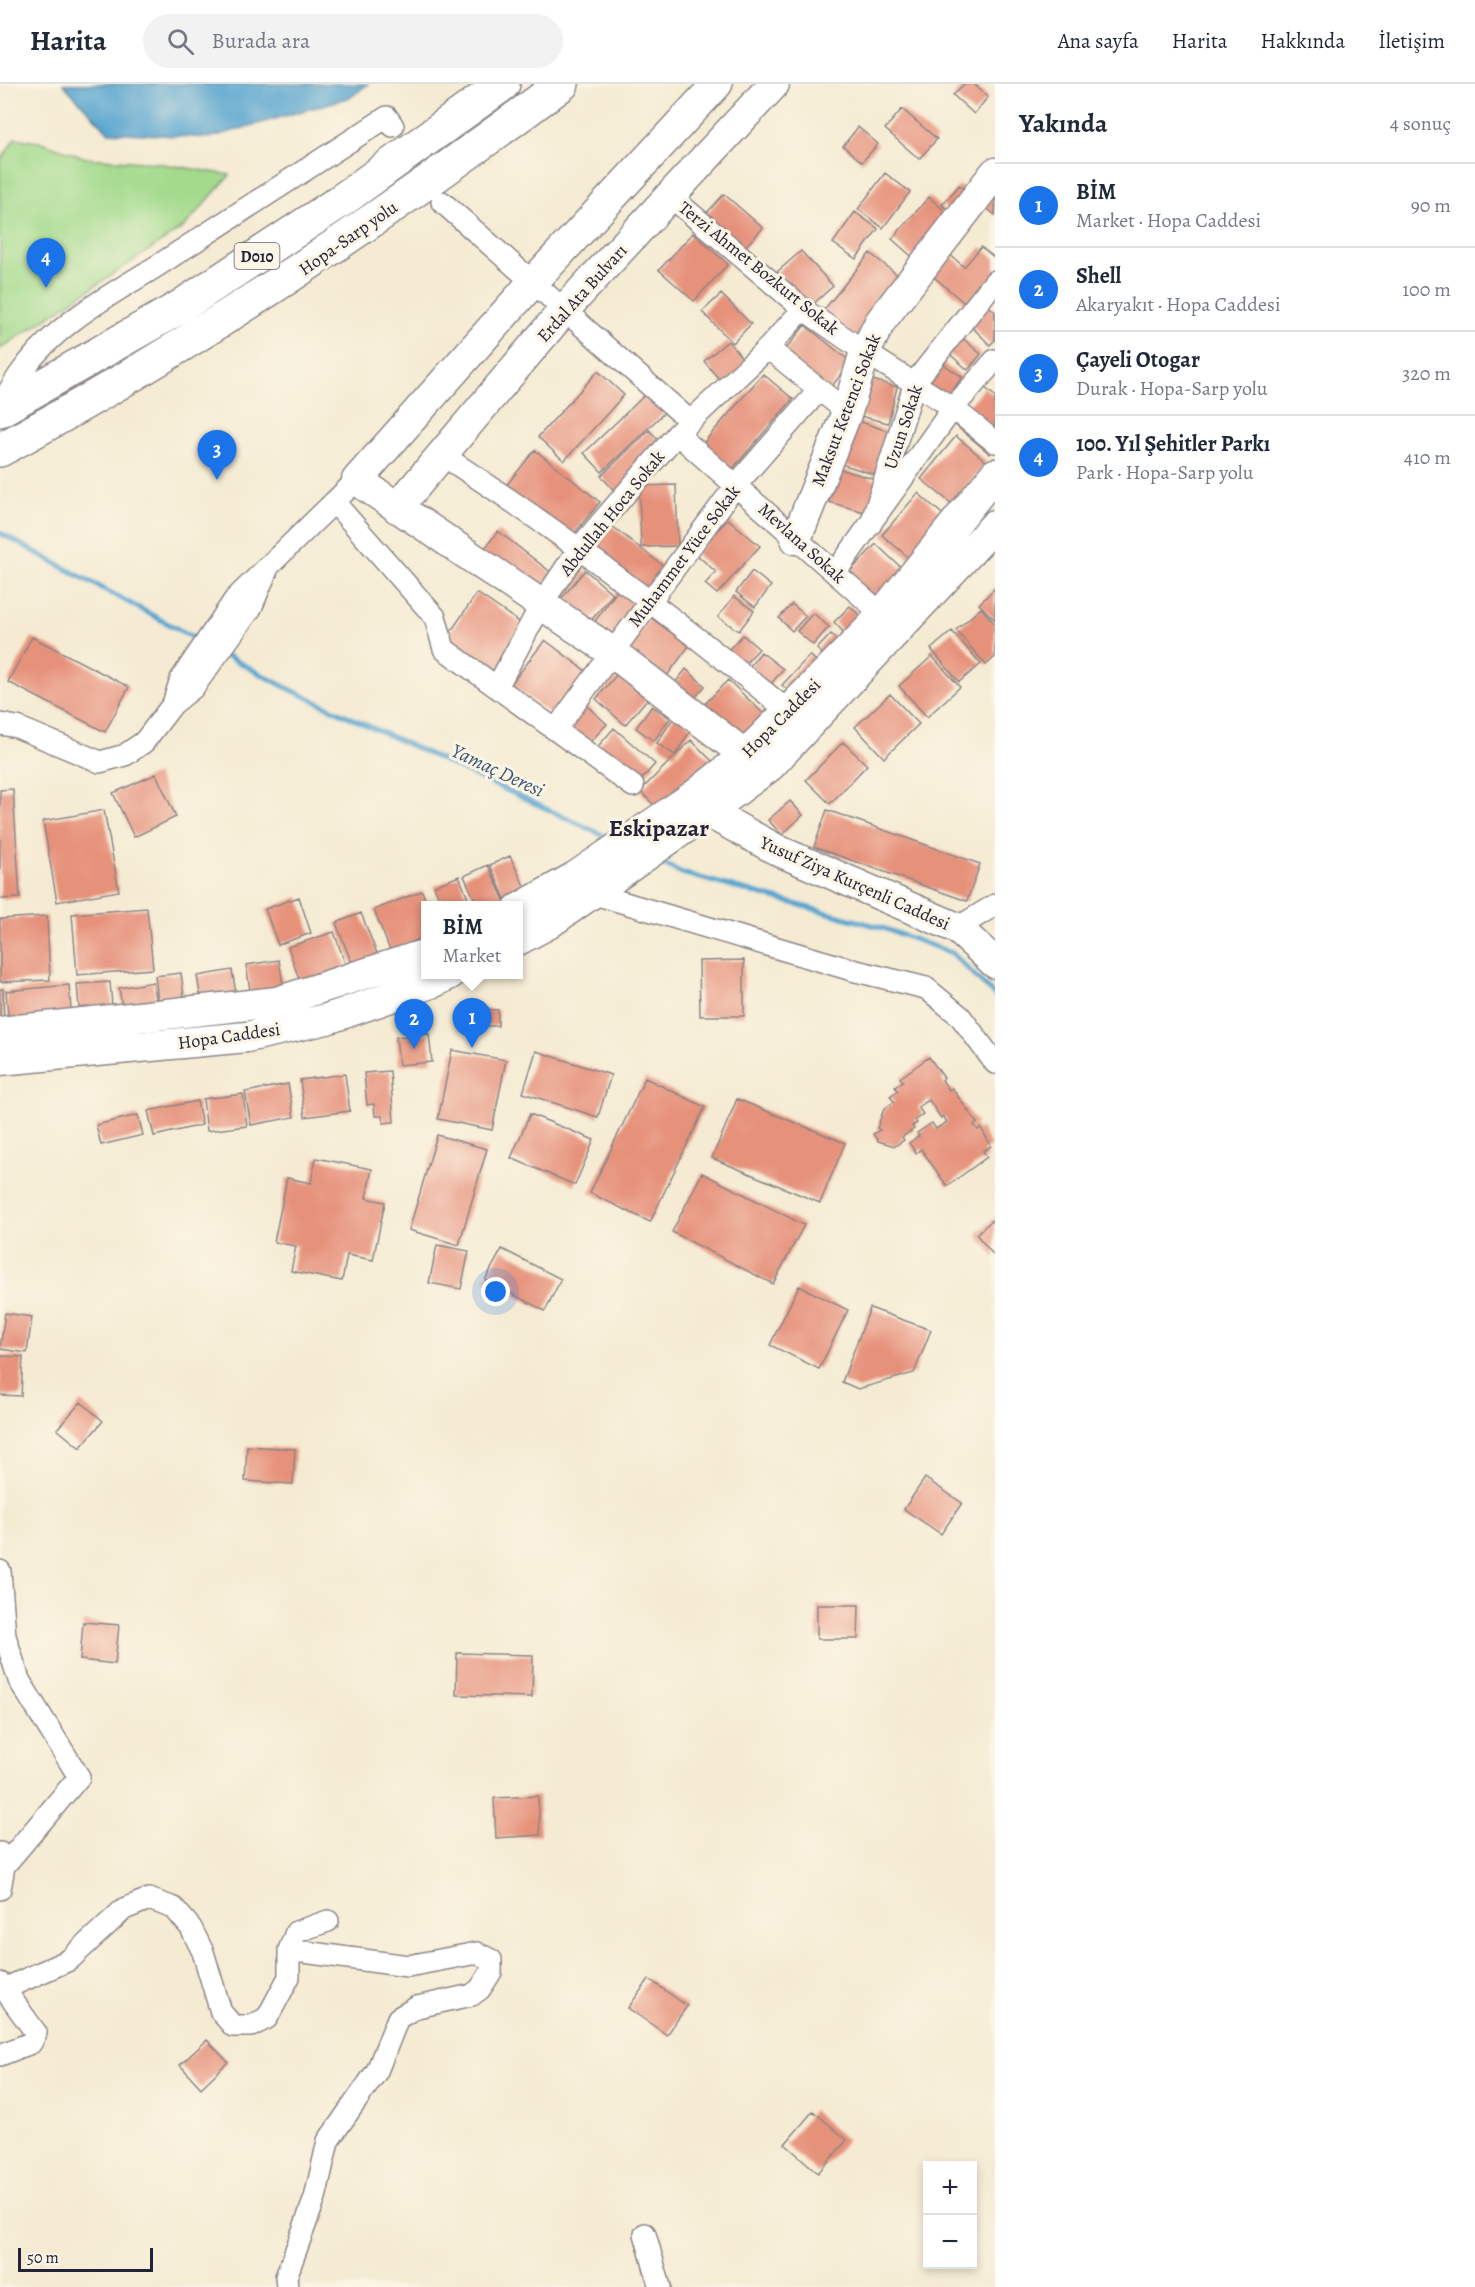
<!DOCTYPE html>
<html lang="tr">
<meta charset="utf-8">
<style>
body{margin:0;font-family:Alegreya,serif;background:#f2f2f3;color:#1f2937}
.controls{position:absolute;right:18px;bottom:18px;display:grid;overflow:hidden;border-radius:0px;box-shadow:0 3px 9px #0003}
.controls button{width:54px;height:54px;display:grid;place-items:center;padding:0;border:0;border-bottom:2px solid #e0e1e3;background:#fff;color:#1f2937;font:30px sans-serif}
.scale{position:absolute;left:18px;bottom:15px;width:135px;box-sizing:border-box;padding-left:6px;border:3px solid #22223b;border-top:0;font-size:16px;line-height:21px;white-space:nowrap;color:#22223b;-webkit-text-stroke:4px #fcf5e5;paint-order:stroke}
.you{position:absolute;left:496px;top:1208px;width:21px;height:21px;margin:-15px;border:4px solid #fff;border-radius:50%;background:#1a73e8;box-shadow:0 0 0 9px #1a73e833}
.badge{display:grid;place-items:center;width:39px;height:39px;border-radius:50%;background:#1a73e8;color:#fff;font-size:20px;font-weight:700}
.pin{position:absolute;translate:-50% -50px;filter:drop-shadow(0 2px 3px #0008)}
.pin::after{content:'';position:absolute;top:32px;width:21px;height:18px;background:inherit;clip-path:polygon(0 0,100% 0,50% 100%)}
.popup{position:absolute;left:421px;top:817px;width:102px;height:78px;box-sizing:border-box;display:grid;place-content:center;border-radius:0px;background:#fff;filter:drop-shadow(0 2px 4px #0005);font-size:20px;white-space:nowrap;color:#747a83}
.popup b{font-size:22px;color:#1f2937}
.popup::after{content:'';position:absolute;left:50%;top:100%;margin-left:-12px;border:12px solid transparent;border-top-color:#fff}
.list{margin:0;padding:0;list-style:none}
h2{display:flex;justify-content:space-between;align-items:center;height:78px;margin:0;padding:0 24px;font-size:26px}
h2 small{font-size:20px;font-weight:400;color:#747a83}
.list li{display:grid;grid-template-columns:39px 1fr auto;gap:18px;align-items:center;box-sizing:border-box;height:84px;padding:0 24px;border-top:2px solid #e0e1e3}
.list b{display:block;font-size:22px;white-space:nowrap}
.list p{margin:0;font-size:20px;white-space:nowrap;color:#747a83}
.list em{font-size:20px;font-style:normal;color:#747a83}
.icon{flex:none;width:33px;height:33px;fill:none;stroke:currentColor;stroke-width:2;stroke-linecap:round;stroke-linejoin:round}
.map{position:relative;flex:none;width:995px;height:2203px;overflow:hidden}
header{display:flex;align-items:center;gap:36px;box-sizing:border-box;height:84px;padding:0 30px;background:#fff;border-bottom:2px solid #e0e1e3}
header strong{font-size:28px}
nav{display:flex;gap:33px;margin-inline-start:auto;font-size:21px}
.search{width:420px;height:54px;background:#f2f2f3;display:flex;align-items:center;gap:15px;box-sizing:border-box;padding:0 21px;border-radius:33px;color:#747a83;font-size:22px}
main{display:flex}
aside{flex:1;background:#fff}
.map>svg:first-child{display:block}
</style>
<header>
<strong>Harita</strong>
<div class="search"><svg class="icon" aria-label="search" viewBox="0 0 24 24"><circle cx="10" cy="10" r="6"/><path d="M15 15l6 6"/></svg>Burada ara</div>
<nav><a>Ana sayfa</a><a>Harita</a><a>Hakkında</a><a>İletişim</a></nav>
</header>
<main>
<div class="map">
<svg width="995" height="2203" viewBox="0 0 995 2203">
<rect width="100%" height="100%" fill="#fcf5e5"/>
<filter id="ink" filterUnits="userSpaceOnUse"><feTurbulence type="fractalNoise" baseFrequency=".0167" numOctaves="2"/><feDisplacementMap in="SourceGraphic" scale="12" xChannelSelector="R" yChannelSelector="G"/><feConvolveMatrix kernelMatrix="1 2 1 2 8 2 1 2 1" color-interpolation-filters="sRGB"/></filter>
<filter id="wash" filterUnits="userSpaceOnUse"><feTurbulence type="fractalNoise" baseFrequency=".008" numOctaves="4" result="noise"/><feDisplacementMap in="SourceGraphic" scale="24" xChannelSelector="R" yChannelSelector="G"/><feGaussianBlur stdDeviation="1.35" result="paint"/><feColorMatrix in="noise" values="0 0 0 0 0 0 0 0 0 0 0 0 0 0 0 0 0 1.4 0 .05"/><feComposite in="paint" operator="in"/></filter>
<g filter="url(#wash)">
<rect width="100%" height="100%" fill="#f5ebd3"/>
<path fill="#a3da8c" stroke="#627e64" stroke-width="1.5" d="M15,54L44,59L86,74L157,79L230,91L184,143L0,265V78Z"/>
<path fill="#56a4cf" stroke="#3c6385" stroke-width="1.5" d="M63,0H368L351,13L209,54L108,48Z"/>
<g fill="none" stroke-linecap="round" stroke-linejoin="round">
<path stroke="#56a4cf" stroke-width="5" d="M0,449L200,557
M223,570L283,602L613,756
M657,777L682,789L883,844L952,869L995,912"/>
</g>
<g id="blocks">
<path fill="#e6917a" d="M964,0H974L988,13L974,30L953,11Z
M902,25L937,55L919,75L885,45Z
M858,43L878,60L862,78L843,62Z
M885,89L910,108L883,144L858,125Z
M959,101L975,115L958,134L942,121Z
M724,110L763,144L741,167L703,133Z
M995,110V131L984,122Z
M929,113L964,144L927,186L892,155Z
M855,128L878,145L856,175L833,159Z
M693,149L728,180L694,217L659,186Z
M981,163L995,174V191L968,222L929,189L947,168L964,183Z
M801,167L833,202L810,223L777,188Z
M870,169L909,200L861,258L823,227Z
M721,210L751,240L733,259L702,228Z
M989,222L995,228V256L990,261L970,241Z
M805,241L851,278L825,311L779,274Z
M959,251L981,270L968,286L946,267Z
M728,257L748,281L724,301L704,277Z
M938,276L962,293L946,316L921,299Z
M598,287L624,311L564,377L538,353Z
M763,290L793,315L724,395L694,370Z
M866,294L897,303L888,339L856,331Z
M984,303L995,312V364L990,370L954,340Z
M648,308L666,327L602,388L584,369Z
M852,335L891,348L876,391L838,379Z
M649,346L671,369L622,415L601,392Z
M956,352L987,378L952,420L921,395Z
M535,366L600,418L561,466L496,414Z
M840,385L880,397L871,430L829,418Z
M676,401L678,462L641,463L639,402Z
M918,409L949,436L914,478L882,451Z
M728,435L760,462L717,510L705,500L716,488L696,470Z
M607,438L671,488L647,518L583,467Z
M498,447L553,490L536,512L481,469Z
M876,460L909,491L871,531L838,500Z
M585,486L613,510L584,545L556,521Z
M752,487L771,502L755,523L736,508Z
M995,504V536L979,520Z
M617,507L643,526L613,566L587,548Z
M477,509L528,544L496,590L445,556Z
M734,512L754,527L739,547L718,533Z
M792,520L806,532L792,547L779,534Z
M850,522L868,539L851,556L834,538Z
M981,524L995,540V573L986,581L956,546Z
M813,529L829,543L813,561L797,547Z
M650,533L689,562L661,600L622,571Z
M952,547L981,580L959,598L931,565Z
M831,550L844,562L830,577L817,565Z
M743,551L759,565L741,584L725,569Z
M32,553L129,603L105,648L8,598Z
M545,556L587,588L553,632L511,600Z
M761,568L783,585L768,604L746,587Z
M810,571L824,585L796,614L782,601Z
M932,572L960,603L927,633L899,602Z
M686,585L705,602L690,620L671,604Z
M619,588L649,613L625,641L596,615Z
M728,596L767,633L739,662L700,625Z
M890,610L919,640L884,674L855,643Z
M586,621L607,640L587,661L567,642Z
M652,622L670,634L654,657L636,644Z
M675,631L693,643L675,671L657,659Z
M614,644L655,680L634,704L593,668Z
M691,656L715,680L664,731L640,707Z
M843,658L867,681L830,720L806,696Z
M156,690L176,733L134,753L113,709Z
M13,705L20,814L0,815V706Z
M790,717L803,731L782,751L768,736Z
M104,726L119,807L57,818L43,737Z
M827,726L980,780L967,817L814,763Z
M510,772L527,808L506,817L490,781Z
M488,781L505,818L498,822H478L464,792Z
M459,792L471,822H442L434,802Z
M422,807L428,822H426V853L390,866L374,826Z
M299,813L311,849L278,861L265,825Z
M147,824L153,885L77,891L72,830Z
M361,829L378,872L353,882L336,839Z
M47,832L50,896L0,898V835Z
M334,848L348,888L302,904L288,863Z
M279,876L284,907L251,912L246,881Z
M744,876V932H700L699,877Z
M232,886L238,921L203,927L197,892Z
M181,889L185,920L159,924L155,892Z
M110,898L113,932L80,935L77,900Z
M153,898L158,923L123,929L119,904Z
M69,901L72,938L9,943L6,907Z
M0,905H3L4,944L0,945Z
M482,925L498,926V942H482Z
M429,950L432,978L399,981L396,953Z
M452,966L506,976L492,1046L438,1035Z
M536,967L611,991L598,1033L523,1009Z
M929,973L944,994L942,996L949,1006L952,1004L977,1039L974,1041L978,1046L981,1044L991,1062L983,1067L987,1073L947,1102L921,1065L916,1069L909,1059L919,1052L917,1049L932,1039L936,1045L947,1038L943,1032L941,1034L929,1016L918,1023L923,1030L915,1036L917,1039L912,1042L914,1045L902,1053L904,1056L895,1062L878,1057L873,1050L880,1046L877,1044L884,1025L894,1018L890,1012L898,1007L895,1003L903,997L900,994Z
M390,987L394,1038L383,1039L382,1032H375L374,1020L367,1021L364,989Z
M345,990L350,1027L305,1033L300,996Z
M645,994L705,1023L650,1138L590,1109Z
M288,1000L294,1033L251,1041L245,1008Z
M243,1010L247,1042L207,1047L203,1015Z
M737,1015L845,1059L820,1119L712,1074Z
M197,1017L202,1041L154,1052L148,1027Z
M530,1030L594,1056L575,1101L511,1074Z
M138,1031L143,1051L101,1061L96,1041Z
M437,1051L487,1065L459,1161L409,1146Z
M316,1074L372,1085L366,1114L385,1118L373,1176L347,1171L342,1197L291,1187L296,1162L274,1158L287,1094L311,1099Z
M702,1089L804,1141L773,1200L672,1148Z
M995,1134V1173L976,1150Z
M437,1161L469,1167L461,1205L429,1199Z
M502,1165L561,1195L545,1227L485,1196Z
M799,1202L848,1226L819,1285L770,1261Z
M870,1224L931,1246L914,1289L858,1305L842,1298Z
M5,1229L32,1233L27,1269L0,1265Z
M0,1272L23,1273L21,1312L0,1311Z
M81,1318L103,1337L80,1364L57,1345Z
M247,1362L295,1365L293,1400L245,1397Z
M925,1394L962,1419L941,1450L904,1425Z
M817,1521H859L858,1555H817Z
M83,1538L119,1541L115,1580L80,1576Z
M457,1569L533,1571L532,1613L456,1611Z
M538,1712L540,1751L496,1754L494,1714Z
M649,1895L687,1922L667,1951L628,1924Z
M207,1956L228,1978L201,2004L180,1981Z
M813,2027L847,2056L818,2089L785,2060Z"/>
</g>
</g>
<g filter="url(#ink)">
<use href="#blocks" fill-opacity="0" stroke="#8c8687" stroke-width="1.5"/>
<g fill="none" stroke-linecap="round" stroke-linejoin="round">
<g stroke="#8c8687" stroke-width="24">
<path id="street" d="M670,112L803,225L865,268L953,324L995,358
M442,118L690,337
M768,264L847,328
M0,321C8,310 14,297 23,286C55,241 108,212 154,184L387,33L393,42
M677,350L892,539
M442,371C564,449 677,536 789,628
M357,396L334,418L435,533L444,565L633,702
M871,440L915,298L995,197
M835,489L953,324L995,276
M497,603L541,521L579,464L677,350L768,264L803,225
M173,620L181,595L235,515L334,418
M0,640L17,643L100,678L125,671L144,658L173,620L193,604L251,524L267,486
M556,645L736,401L819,306
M591,809L852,886L926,904L960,932L995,979
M957,844L995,821
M0,1487L5,1552L19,1596L79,1693L4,1782
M0,1769L4,1782L0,1805
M0,1899L36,1949L31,1959L0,1971
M4,1905L69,1876L124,1825L149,1815L174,1824L191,1844L203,1868L221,1928L233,1942H251L267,1934L289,1893V1866L296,1848L328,1837
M645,2150L660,2203
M287,2203L286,2193L315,2114L328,2057L377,1987L398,1934L417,1923L472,1911L480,1905L491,1888V1876L477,1869L408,1882L289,1866"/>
</g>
<g stroke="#8c8687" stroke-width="33">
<path id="secondary" d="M717,0L533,198L357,396L612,568L745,671
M397,424L564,226L774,0
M796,455L847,328L865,268L880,238L995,89
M708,728L779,767L957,844L995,879
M518,825L575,793L695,711L745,671L873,541L995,390
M518,856L548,840L708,728L770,682L995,441
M0,948L277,918L426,870
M0,976L247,953L327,935L434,898L450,890"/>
</g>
<g stroke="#8c8687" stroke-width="36">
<path id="highway" d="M0,326L180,223L342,116L503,0
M0,366C198,259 382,134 562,0"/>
</g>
<use href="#street" stroke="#fff" stroke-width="21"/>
<use href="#secondary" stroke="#fff" stroke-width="30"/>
<use href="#highway" stroke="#fff" stroke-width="33"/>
</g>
</g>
<g text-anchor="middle" stroke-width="6" stroke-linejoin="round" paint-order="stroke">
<rect fill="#fcf5e5" stroke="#63616e" stroke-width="1.5" x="234.5" y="159" width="45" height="26" rx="4.5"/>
<g font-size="16" font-weight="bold" fill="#22223b">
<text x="257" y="178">D010</text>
</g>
<g font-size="18" fill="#22223b" stroke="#fcf5e5">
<text transform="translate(348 154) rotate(-35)" y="6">Hopa-Sarp yolu</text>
<text transform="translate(759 184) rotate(39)" y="6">Terzi Ahmet Bozkurt Sokak</text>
<text transform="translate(582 209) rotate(-48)" y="6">Erdal Ata Bulvarı</text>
<text transform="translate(846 326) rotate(-69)" y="6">Maksut Ketenci Sokak</text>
<text transform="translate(903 343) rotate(-72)" y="6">Uzun Sokak</text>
<text transform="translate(612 429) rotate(-51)" y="6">Abdullah Hoca Sokak</text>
<text transform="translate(802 459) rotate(42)" y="6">Mevlana Sokak</text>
<text transform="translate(684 472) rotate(-53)" y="6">Muhammet Yüce Sokak</text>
<text transform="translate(781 634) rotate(-45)" y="6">Hopa Caddesi</text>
<text transform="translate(855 799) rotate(24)" y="6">Yusuf Ziya Kurçenli Caddesi</text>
<text transform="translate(229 952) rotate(-8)" y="6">Hopa Caddesi</text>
</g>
<g font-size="20" font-style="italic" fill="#375676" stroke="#fcf5e5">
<text transform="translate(498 686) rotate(25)" y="7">Yamaç Deresi</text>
</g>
<g font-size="24" font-weight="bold" fill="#22223b" stroke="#fcf5e5">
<text x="659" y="752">Eskipazar</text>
</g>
</g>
</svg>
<div class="controls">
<button>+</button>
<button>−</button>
</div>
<div class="scale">50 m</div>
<div class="you"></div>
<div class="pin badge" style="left:472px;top:964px">1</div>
<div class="popup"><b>BİM</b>Market</div>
<div class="pin badge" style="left:414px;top:965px">2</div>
<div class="pin badge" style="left:217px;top:396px">3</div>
<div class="pin badge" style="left:46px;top:204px">4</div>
</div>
<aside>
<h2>Yakında<small>4 sonuç</small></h2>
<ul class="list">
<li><span class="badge">1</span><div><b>BİM</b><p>Market · Hopa Caddesi</p></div><em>90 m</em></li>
<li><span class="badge">2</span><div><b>Shell</b><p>Akaryakıt · Hopa Caddesi</p></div><em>100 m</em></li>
<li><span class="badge">3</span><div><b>Çayeli Otogar</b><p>Durak · Hopa-Sarp yolu</p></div><em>320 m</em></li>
<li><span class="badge">4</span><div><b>100. Yıl Şehitler Parkı</b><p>Park · Hopa-Sarp yolu</p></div><em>410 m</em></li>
</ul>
</aside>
</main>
